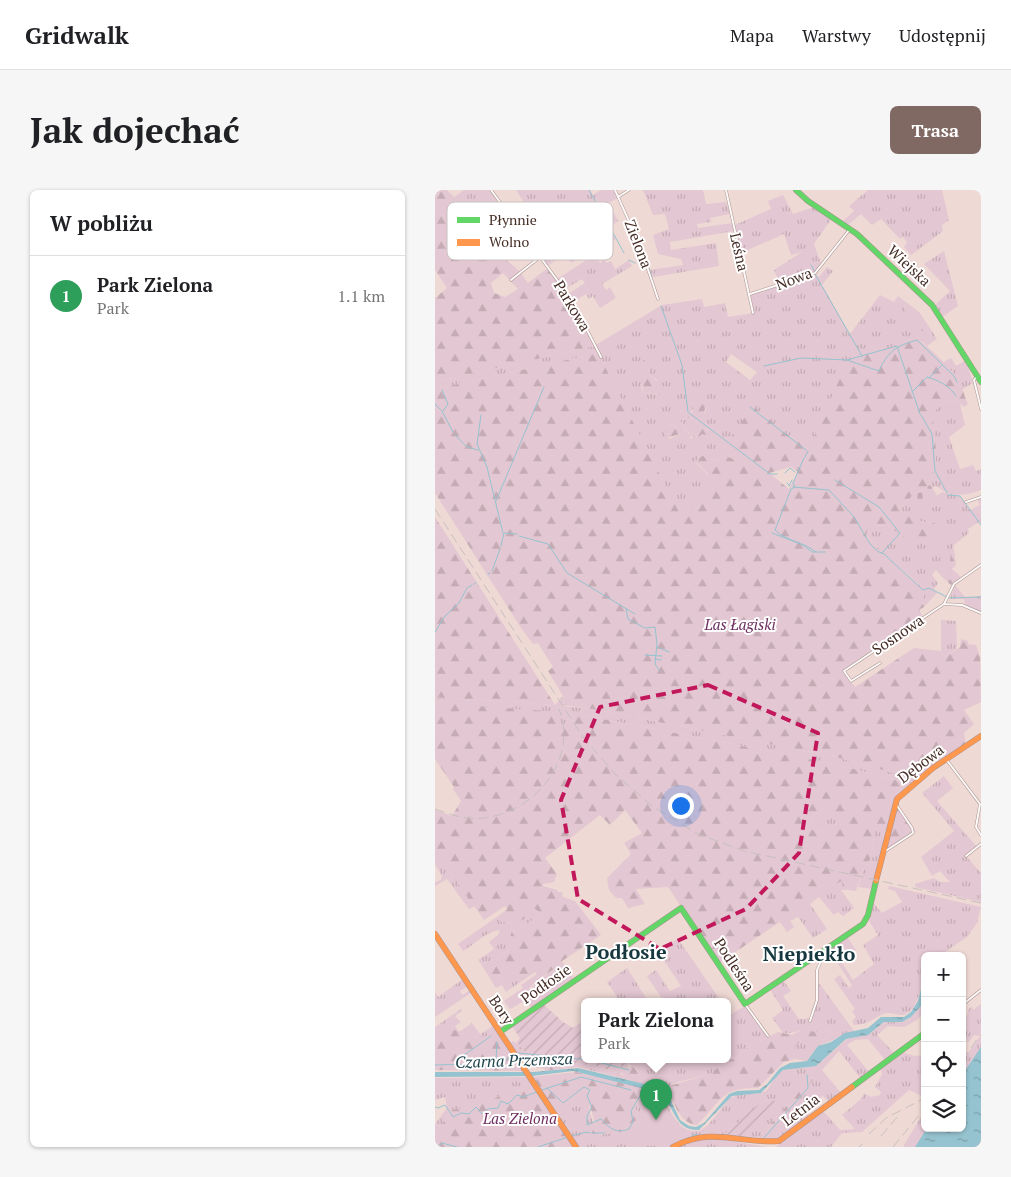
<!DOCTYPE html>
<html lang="pl">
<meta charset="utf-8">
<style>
body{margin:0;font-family:"PT Serif",serif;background:#f6f6f6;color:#202124}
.controls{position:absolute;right:15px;bottom:15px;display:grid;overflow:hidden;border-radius:8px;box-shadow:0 1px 4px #0004}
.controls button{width:45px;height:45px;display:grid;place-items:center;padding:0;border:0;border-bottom:1px solid #e0e0e0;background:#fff;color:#202124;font:25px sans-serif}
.you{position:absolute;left:245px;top:615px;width:18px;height:18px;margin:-12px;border:4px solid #fff;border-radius:50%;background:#1a73e8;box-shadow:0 0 0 8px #1a73e833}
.badge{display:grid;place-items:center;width:32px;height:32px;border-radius:50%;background:#816963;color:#fff;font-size:16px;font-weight:700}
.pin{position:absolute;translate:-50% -41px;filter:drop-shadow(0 1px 2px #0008)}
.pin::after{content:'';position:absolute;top:26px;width:18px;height:15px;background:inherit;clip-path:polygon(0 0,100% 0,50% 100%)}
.popup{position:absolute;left:146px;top:808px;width:150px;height:65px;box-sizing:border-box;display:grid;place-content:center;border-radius:8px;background:#fff;filter:drop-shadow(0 1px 4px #0005);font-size:16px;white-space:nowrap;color:#757577}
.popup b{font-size:19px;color:#202124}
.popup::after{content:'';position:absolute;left:50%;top:100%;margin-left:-10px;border:10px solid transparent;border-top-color:#fff}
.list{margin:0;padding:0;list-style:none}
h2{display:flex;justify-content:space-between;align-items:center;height:65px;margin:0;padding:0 20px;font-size:21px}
h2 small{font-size:16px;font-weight:400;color:#757577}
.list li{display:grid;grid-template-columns:32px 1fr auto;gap:15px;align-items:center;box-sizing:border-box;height:80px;padding:0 20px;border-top:1px solid #e0e0e0}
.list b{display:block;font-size:19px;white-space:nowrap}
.list p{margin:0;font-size:16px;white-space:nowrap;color:#757577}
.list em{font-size:16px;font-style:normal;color:#757577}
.icon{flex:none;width:28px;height:28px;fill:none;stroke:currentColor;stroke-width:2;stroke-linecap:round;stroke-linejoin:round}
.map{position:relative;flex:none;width:546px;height:957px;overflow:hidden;border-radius:8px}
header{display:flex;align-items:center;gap:30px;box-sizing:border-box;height:70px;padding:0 25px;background:#fff;border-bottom:1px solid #e0e0e0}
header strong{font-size:24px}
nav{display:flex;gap:28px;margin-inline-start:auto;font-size:18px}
.intro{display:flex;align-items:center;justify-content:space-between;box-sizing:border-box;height:120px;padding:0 30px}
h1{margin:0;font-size:35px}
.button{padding:12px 22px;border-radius:8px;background:#816963;color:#fff;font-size:18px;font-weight:700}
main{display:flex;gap:30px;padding:0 30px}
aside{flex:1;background:#fff;border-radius:8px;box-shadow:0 1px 4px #0004}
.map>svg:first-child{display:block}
</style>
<header>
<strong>Gridwalk</strong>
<nav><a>Mapa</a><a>Warstwy</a><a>Udostępnij</a></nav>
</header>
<div class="intro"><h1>Jak dojechać</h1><a class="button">Trasa</a></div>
<main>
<aside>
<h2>W pobliżu<small></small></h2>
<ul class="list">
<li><span class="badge" style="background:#2e9e5b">1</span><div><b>Park Zielona</b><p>Park</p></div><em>1.1 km</em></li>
</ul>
</aside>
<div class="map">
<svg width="546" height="957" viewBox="0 0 546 957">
<defs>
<pattern id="grass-tufts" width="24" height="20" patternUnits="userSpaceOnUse" patternTransform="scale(1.25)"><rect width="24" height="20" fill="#e3c7d2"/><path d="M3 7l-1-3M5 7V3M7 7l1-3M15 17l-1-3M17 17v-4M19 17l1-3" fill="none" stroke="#c4abb4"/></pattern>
<pattern id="forest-firs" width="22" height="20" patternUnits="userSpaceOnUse" patternTransform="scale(1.25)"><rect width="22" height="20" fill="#e3c7d2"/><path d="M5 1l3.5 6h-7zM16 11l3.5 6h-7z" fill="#c4abb4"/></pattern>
<pattern id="cemetery-stones" width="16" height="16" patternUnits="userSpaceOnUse" patternTransform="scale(1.25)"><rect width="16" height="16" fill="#e3c7d2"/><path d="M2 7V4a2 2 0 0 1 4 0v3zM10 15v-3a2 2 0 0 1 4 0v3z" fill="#c4abb4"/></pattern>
<pattern id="garden-furrows" width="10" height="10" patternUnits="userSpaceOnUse" patternTransform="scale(1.25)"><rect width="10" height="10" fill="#e3c7d2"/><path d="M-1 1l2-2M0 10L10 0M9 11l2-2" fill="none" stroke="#c4abb4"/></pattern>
<pattern id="water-ripples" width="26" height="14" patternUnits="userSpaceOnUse" patternTransform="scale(1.25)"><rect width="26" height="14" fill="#95c3cf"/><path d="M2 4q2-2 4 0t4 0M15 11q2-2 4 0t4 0" fill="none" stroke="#7b9fa8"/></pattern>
</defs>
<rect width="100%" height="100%" fill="#efd9d4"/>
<path fill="url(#grass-tufts)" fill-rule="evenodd" d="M29,0H54L74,28L67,33V37L78,38L81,37L87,45L65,64L47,48L33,21L18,8Z
M81,0H155L158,5L166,0H179L183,8L164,18L166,23L138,41L141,45L179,23L183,31L174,38L181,49L170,56L173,62L163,69L165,73L169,70L172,73L176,71L180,79L194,70L197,76L167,94L171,100L175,97L181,108L165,118L158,106L154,109L151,104L138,112L133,104L150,93L147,89L130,99L122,89L153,69L150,64L136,73L130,65L112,76L106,68L131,53L117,31L105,38L103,36L89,45L87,40L103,29L100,25L84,36L75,24L90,14Z
M208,0H268L271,14L291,12L295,24L275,28L276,32L262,34L263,38L297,33L299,41L235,52L236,60L281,53L284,76L218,87L215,80L248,75L246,69L223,64L218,45L234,39L230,24L218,25Z
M433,0H507L514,30L507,35L508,41L476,65L469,57L472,52L468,47L465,49L446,29L437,35L426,24L413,35L408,31L419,21L414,16Z
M348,5L358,24L379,17L397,28L379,54L387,76L381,84L384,87L392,77L398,81L387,95L415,144L445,105L459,112L463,106L471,112L469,117L484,142L495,138L502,149L492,156L487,151L388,228L374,258L349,242L318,217L311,265L304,271L291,266L281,270L271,269L269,266L262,267L263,270L260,272L273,285H278L281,295L247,329L163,163L0,199V192L159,156L227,115L267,109L269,117L290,113L293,127L319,123L315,104L345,93L339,80L367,62L356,65L349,44L306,63L300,35L336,19L333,11ZM296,164L322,182L315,190L291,172ZM209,169L213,175L214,184L222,190L223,205L207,202L206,186L210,179ZM268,211L271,219L265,234L266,237L272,235L271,238L274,242L272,246L268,244L261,247L260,244L255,249L253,243L263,232L256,227L245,230L252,241L234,249L230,244L236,234L242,237L245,222L247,221L255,225L257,220Z
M509,61L523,116L507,127L499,116L515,101L489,74Z
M516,168L521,176L531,170L538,193L526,200L525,190L507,173Z
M520,210L525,214L530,235L514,247L525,279L538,275L541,281L546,279V300C530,306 516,308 501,296L497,298L495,295C497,284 502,271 501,260C499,238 489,214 520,210Z
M507,302L525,306L535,320L545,315L542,309L546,308V333L544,332L533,339L534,343L519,355L515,373L507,387L501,380L497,385L503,393L499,399L502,403L489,417L488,398L450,365L431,345L434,335L453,336L467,346L504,334L484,331L463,319L476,307L484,317Z
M520,395L530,407L546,406V422L530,415L529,409H515Z
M506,430L521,431L522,458L510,467L506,461Z
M128,506L129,516L157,519L401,567L481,589L476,594L400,574L147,525L140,526L139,531L132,529L131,538L0,513V507L120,515Z
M509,586L518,598L502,611L542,657L531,666L546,683V712L480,697V694L499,688L505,692H515L505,681L497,686L486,667L519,641L487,603Z
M385,621C396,622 401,622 402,634L389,641L376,640L374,636L379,625Z
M440,638L451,639L438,699L423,697L428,679L436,668Z
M0,661L40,716L34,719L12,689L0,696V692L6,690L7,686L0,674Z
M406,690L413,700H406L419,718L408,726L403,722L399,725L384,707L375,714L392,739L378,748L363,727L355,731L359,737L352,742L345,732Z
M454,696L546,717L542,733L532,747L504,766H490C490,780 486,823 467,825C461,825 455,821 448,824C435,830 435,834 419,835L417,831L421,827L417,821L420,819L399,789L405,785L414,798L417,795L393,759L412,747L421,760L406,771L418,790L439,774L428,755L443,745L432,728L437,711L447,723L467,712L460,701L453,699Z
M98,718L108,724L76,743L75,759L61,769L46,774L43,770L59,759L54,752L63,745L65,740C52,741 40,754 28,761L23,754L66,724L68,726L66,732L82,733L95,725L94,719Z
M243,749L286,811H229L213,788L212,786L221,780L235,801L246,796L222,760Z
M128,773L139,789L97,819L91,810L75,819L69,811L88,798L96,799L101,792Z
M192,778L213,811H185L172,792Z
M100,782L71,802L67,795L61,798L65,787L68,788L78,783L85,787Z
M28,789L33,796L25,801L27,805L35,800L37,802L0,827V802L3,807Z
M348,790L356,801L348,806L364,829L377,828L382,812V796L385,794L419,841L383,856L372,871L360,869V858L367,849L377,851L393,849L396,843L392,839H389L390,843L374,841L375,838C364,838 359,845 348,843L337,828L348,820L334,798Z
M490,800V821L482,830L469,837L453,836L442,845L460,864L451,871L433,849L420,850L412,855L435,883L426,889L404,861L387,880L407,904L395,913L388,906L369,919L376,928C360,939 341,956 321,953L353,919L358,921L362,914L361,911L378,890L377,887L319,953L300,950L344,912L333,909L312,922L303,933L286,947V949L332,957H142L115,915L118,917L148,899L152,900L155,923L163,945L197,940L203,927L200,915L209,903L229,908C237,923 243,943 264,941L273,935L295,908L303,905L326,903L332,900L341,886L349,880L381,876L412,849L433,845L450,832H467L474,829L487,815Z
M546,814V842L544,846L539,845L533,853L527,841L534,819L537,816L538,820Z
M310,816L333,847L315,856L301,868L286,873L279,883L243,892L228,901L222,897L143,877L126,879V873L159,875L198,888L205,885L199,876L195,875L191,869H292V821L295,825Z
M26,819L27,821L20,826L26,832L20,836L24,842L37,833L45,844L50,841L54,845L52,849L49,846L35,847L6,833Z
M546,845V957H468L490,920V938H527V871Z
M490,861L489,907L474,900L427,942L407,943L396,957H341L388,921L405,940L420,939L407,925L426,909L429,903L436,907L445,905L446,902L440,897L447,884L445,878L467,862L479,866L488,865Z
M93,887L103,901L69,900C58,916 35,917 17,920L0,943V934L12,918L10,907L0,910V888Z"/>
<path fill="url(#forest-firs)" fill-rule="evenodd" d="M0,0H12L33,21L47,48L85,82L93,93L113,78L135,109L159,156L0,192V108L12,98L0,80ZM68,83L83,99L70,107L59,103L56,93Z
M471,112L484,122L495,138L484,142L469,117Z
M482,149C488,151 523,185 525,191C528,199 529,206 533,214L529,217L520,210C489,214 500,238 501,260C502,271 497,284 495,295L476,307L463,319L484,331L504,334L508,343L499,351L467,346L453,336L434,335L431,345L434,349L469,383L488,398L489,417L484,420L488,427L408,481L420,497L479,458L506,461L510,467L525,457L526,449L533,451V454L541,455L545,467L546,512L529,520L539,534L529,543L531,556L503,571L481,589L401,567L157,519L129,515L128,506L113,481L118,477L103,453L98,454L86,438L0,303V199L163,163L247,328L281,295L278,285H274L259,270H263L262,267L269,266L272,269L284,270L280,264L293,265V267L304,271L311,265L293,251L318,216L349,242L374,258L413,170ZM356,277L363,282L354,299L334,283Z
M207,168L213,173L214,184L225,194V205L207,202L208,197L204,189L210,179L206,174Z
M266,208L271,214L269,223L272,224L265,234L266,237L270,234L272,235L271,239L275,243L274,246L267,244L263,248L260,244L252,249L256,236L263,232L256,227L245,230L252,242L231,248L230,244L236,234L242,238L241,232L244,228V223L248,221L255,225Z
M0,327L120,515L0,507Z
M519,359L521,375L517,379L526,387L516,395L507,387L515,373L516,360Z
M0,513L124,522L127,536L131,538V529L139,531V524L147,525L400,574L476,594L460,609L444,665L451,640L440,638L436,668L428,679L421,701L413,700L406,691L284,773L233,697L201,699L210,714L193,718L187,708H181L174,700L172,688L196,664L189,653L207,643L190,620L175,635L165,625L110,668L122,684L119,692L108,694V696L122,700L123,702H127L128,707L140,711L166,745L127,771L128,773L101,791L92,801L89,800L86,795L102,784L100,782L85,787L78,783L68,788L65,787L61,798L46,774C57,771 66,767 75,759L76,743L108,724L98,718L94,720L96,725L82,733L66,732L65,729L68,726L66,724L72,719L70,716L49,730L0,661V620L17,626L26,611L18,599L19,597L0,569ZM385,621C396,622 401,623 402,634L389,641L376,640L374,635L379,625Z
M461,612L481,641L449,661Z
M6,833L35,847L49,846L52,849L54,845L50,841L59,835L89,881L0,880V837Z
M376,837L375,841L390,843L389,838L392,839L396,843L393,849L378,851L376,855L367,849L360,858V869L349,872L323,898C285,897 286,912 262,935C243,933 240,912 231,897L278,883L286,873L301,868L315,856L343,842L357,845L369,838Z
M78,851L80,853L82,852L92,865L126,873V879L111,881L108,878C88,880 83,869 75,853Z
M178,874L194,879L197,875L205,885C198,890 193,888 187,883H177L174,880Z
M141,882L213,899L229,908L209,903L200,915L203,927L197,940L163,945L157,943L160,933L155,916L150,913L152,900L148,899L118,917L97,887Z
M377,887L378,890L361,911L362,916L360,920L353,919L322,952H320Z
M69,900L103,901L140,957H0V943L17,920L52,913L64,906L63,902Z"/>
<path fill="url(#cemetery-stones)" d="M495,295L502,305L484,318L476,307Z"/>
<path fill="url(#garden-furrows)" d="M108,814L128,832L138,838L150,830V869H191L194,879L178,874L174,880L159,875L126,873L92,865L82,852L85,848L76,835Z
M333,909L344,912L340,919L309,950L288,945L303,933L312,922Z"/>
<path fill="#e3c7d2" d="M230,914L244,950C232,957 209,957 196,953L191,936Z"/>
<path fill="url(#water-ripples)" d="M490,783L487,815L476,827L467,832H449L433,845L411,849L381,876L348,880L326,903L297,906L264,940C237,941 241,913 222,902L138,881L97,886L0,887V882H98L143,878L222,897L234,906L245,930L254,936L261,937L269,933L294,904L302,901L324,900L332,894L345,878L355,873L372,871L383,856L396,852L410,843L433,838L446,827H469L476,822L483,811Z
M546,857V957H480L492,938H527V885Z"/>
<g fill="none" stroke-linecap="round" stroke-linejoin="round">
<path stroke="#95c3cf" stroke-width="1" d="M154,0L163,16
M165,19L189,63
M194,70L200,73
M376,75L380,82
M214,78L217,87
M380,84L427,166
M226,116L247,175L253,222
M412,170L444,181C453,161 461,156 482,150L519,186L522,192
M329,176L366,168L412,170L462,156L485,224
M494,188L507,175
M7,200L13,214L8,221
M478,201L492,187C503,190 515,196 521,206
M0,214L7,221L18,242
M315,217L371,260
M254,223L335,284H342
M46,225L42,254L52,277L68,343
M486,225L497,244L500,281L512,303
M20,245L32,257L43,260
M370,267L373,261
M369,268L358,293L360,297L356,299L340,340C351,351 369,352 381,362
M350,283L355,278L360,282
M400,290L444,317L465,343L447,363
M352,293L355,296
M354,296L357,290
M358,297L394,300C402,309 411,318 419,327C427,338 434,360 449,364L488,400L494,398L512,407
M513,305L525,306L546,335
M61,311L109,197
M337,343L368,355L377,362H390
M84,346L113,354L132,383L200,424
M66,356L69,343L82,344
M57,381L65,359
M53,384L55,383
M39,394L41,393
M514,408L546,407
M191,419L193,429L210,438L220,437L222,454L220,474L225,481
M0,442L10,426L24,413L32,398L37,395
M222,457L234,462
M210,465L227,466
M220,469L226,470
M83,863L155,870L194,880
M61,871L62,852
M23,874L25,868L56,846
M0,875C19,874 64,876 79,865
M112,898L128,913L149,897L155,900L152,906L157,917L152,926V935L166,929C174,938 181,944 194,939L198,932L196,921L206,904
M107,900L146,887L196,900
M0,917L3,918L10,915L18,927L26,923L34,924L41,917L47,924L53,919L63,918L66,911L73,914L82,905L88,907L102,902
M157,943H170
M257,945H264
M137,946L151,942L155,943
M326,951L373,898L372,885
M3,957L7,953L22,957
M103,957L133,947"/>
<g stroke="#a9948f" stroke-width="3">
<path id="street" d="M56,0L136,109L166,167
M180,0L205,56L223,109
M291,0L318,123
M183,7L194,0
M76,90L105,67
M315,104L380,83L415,39
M542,186L539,190L546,219
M531,312L546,307
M509,414L527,415L546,423
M445,473L416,491L409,481L509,414L519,394L546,375
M511,569L545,614L541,637L546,645
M449,662L478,643L477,638L461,614
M531,666L546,654
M310,814L333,846
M527,815L546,800
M375,831L382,810V780L391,760"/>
</g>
<g stroke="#a9948f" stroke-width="6">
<path id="fast" d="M361,0L373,11L422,44L497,115L546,192
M65,842L246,718L310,814L428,734L433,725L441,691
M417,897L490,843"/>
</g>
<g stroke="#a9948f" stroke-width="6">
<path id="slow" d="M441,691L462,609L498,578L546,546
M0,744L141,957
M238,957C278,936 303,954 344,951L417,897"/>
</g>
<use href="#street" stroke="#fdf9f9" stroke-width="2"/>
<use href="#fast" stroke="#63d668" stroke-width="5"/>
<use href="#slow" stroke="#ff974d" stroke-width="5"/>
<path stroke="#c7c0bf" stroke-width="1" stroke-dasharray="10 5" stroke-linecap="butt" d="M0,319L148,547L181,585L217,616L263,644L309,661L546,713
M0,619C16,625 31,630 48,628C99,623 144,570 124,519
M527,870L546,844
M434,944L451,928L490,908
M446,946L464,925
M424,957L427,954
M458,957L490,918"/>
</g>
<path fill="none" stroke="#c2185b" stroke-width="4" stroke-dasharray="10 6" stroke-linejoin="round" d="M273,495L383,543L364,663L311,719L225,759L143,709L126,610L165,517Z"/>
<g text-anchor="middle" stroke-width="4" stroke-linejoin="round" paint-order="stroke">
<g font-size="15" fill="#462d26" stroke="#fff">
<text transform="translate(203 54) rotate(69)" y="5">Zielona</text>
<text transform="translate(304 62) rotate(77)" y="5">Leśna</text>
<text transform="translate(474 76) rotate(43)" y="5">Wiejska</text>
<text transform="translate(359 89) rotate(-21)" y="5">Nowa</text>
<text transform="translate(137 116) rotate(59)" y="5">Parkowa</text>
<text transform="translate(463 445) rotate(-34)" y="5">Sosnowa</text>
<text transform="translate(486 574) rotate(-37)" y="5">Dębowa</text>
<text transform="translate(299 775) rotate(57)" y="5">Podleśna</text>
<text transform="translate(111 794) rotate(-35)" y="5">Podłosie</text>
<text transform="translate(66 820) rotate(56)" y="5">Bory</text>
<text transform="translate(366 920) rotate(-37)" y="5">Letnia</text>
</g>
<g font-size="15" font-style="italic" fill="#6e2f60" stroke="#fff">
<text x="305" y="440">Las Łagiski</text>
<text x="85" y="934">Las Zielona</text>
</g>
<g font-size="16" font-style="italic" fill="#1f434c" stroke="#fff">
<text transform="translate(79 870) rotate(-2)" y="6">Czarna Przemsza</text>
</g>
<g font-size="20" font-weight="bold" fill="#183840" stroke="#fff">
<text x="191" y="769">Podłosie</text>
<text x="374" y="771">Niepiekło</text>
</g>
</g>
<rect x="12" y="12" width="166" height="58" rx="8" fill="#fff" stroke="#c8c0be" stroke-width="1"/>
<rect x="22" y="27" width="23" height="6" fill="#63d668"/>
<rect x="22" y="49" width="23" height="7" fill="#ff974d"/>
<g font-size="14" fill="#462d26">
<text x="54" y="35">Płynnie</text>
<text x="54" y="57">Wolno</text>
</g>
</svg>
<div class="controls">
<button>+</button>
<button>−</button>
<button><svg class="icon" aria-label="locate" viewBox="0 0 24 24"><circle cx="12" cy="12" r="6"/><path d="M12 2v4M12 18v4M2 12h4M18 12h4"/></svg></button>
<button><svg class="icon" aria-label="layers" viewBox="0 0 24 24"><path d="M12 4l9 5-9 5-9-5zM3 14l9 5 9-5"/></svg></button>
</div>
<div class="you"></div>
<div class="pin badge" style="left:221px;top:930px;background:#2e9e5b">1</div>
<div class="popup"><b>Park Zielona</b>Park</div>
</div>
</main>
